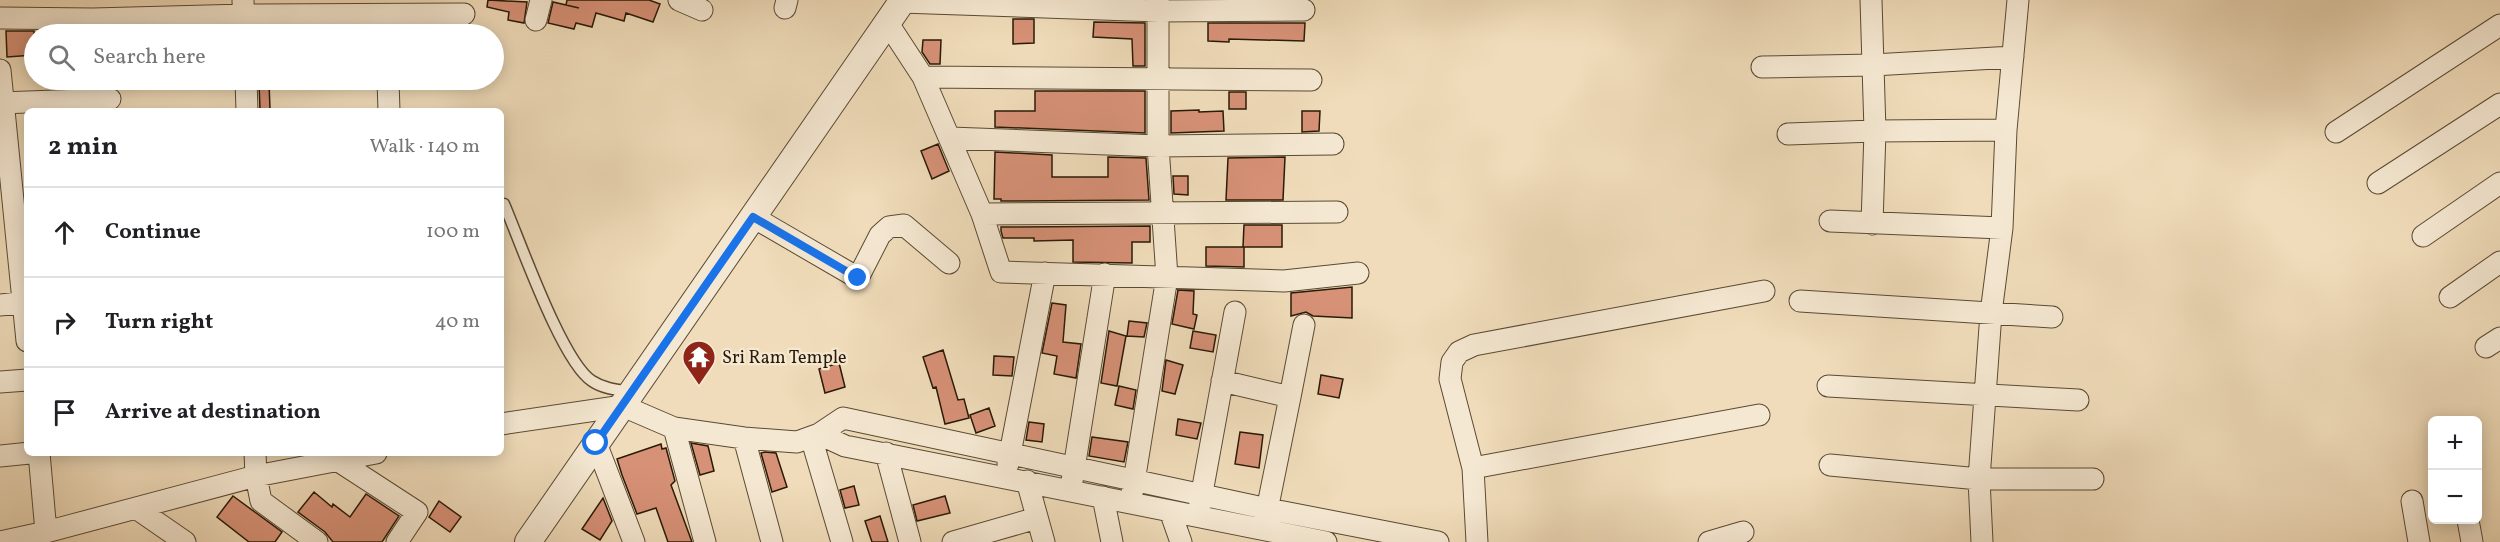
<!DOCTYPE html>
<meta charset="utf-8">
<style>
body{margin:0;font-family:Vollkorn,serif;background:#f2f2f2;color:#202124}
.controls{position:absolute;right:18px;bottom:18px;display:grid;overflow:hidden;border-radius:9px;box-shadow:0 3px 15px #0003}
.controls button{width:54px;height:54px;display:grid;place-items:center;padding:0;border:0;border-bottom:2px solid #e0e0e0;background:#fff;color:#202124;font:30px sans-serif}
.stop{position:absolute;width:18px;height:18px;margin:-14px;border:4px solid #1a73e8;border-radius:50%;background:#fff}
.stop.end{background:#1a73e8;border-color:#fff;box-shadow:0 2px 6px #0008}
.list{margin:0;padding:0;list-style:none}
h2{display:flex;justify-content:space-between;align-items:center;height:78px;margin:0;padding:0 24px;font-size:26px}
h2 small{font-size:20px;font-weight:400;color:#757577}
.list li{display:grid;grid-template-columns:39px 1fr auto;gap:18px;align-items:center;box-sizing:border-box;height:90px;padding:0 24px;border-top:2px solid #e0e0e0}
.list b{display:block;font-size:22px;white-space:nowrap}
.list em{font-size:20px;font-style:normal;color:#757577}
.icon{flex:none;width:33px;height:33px;fill:none;stroke:currentColor;stroke-width:2;stroke-linecap:round;stroke-linejoin:round}
.map{position:relative;flex:none;width:2500px;height:542px;overflow:hidden}
.search{position:absolute;background:#fff;box-shadow:0 3px 15px #0003;left:24px;top:24px;width:480px;height:66px;display:flex;align-items:center;gap:15px;box-sizing:border-box;padding:0 21px;border-radius:33px;color:#757577;font-size:22px}
.panel{position:absolute;background:#fff;box-shadow:0 3px 15px #0003;left:24px;top:108px;width:480px;height:348px;border-radius:9px}
.map>svg:first-child{display:block}
</style>
<div class="map">
<svg width="2500" height="542" viewBox="0 0 2500 542">
<rect width="100%" height="100%" fill="#f0dcba"/>
<filter id="stains"><feTurbulence type="fractalNoise" baseFrequency=".00333" numOctaves="4"/><feColorMatrix values="0 0 0 0 .2 0 0 0 0 .09 0 0 0 0 .02 0 0 0 .5 -.17"/></filter>
<radialGradient id="worn" r=".72"><stop offset=".6" stop-color="#630" stop-opacity="0"/><stop offset="1" stop-color="#630" stop-opacity=".3"/></radialGradient>
<path fill="#d79177" stroke="#281a06" stroke-width="1.5" d="M488,0L527,2L524,23L508,20L509,12L487,7Z
M567,0H649L660,4L653,22L626,13L624,21L596,13L592,27L576,23L574,29L548,23L553,2L579,8L566,5Z
M1013,19H1034V43L1013,44Z
M1094,22L1145,23V66H1133L1132,39L1093,37Z
M1208,23H1305L1304,41L1229,39V42L1208,41Z
M6,31H34V55L7,57Z
M923,40H941L940,64H930L922,52Z
M269,83L270,109H260L259,84Z
M1035,91H1145V133L995,127V111H1035Z
M1229,92H1246V109H1229Z
M1199,110V112L1223,111L1224,131L1171,133V111Z
M1302,111H1320L1319,131L1302,132Z
M938,144L949,171L932,179L921,151Z
M995,152L1052,155V177H1108V157L1146,158L1149,200L1001,201V199H994Z
M1285,157L1283,200H1226L1228,158Z
M1173,176H1188V195L1174,194Z
M1244,225H1282V247H1243Z
M1150,226V242H1132V263L1073,262V240L1034,241V238H1003L1001,231V227Z
M1206,247H1244V267L1206,266Z
M1352,287V318L1313,316L1306,312L1291,316V293Z
M1178,290L1194,291L1193,314L1197,315L1194,329L1172,324Z
M1052,303L1066,305L1063,342L1081,344L1076,378L1054,374L1057,356L1042,353Z
M1129,321L1147,323L1144,337L1127,336Z
M1109,331L1126,336L1117,386L1101,383Z
M1193,331L1216,335L1213,352L1190,348Z
M943,350L958,400L964,399L969,418L945,424L936,387L933,388L923,357Z
M994,356L1014,357L1012,376L993,375Z
M1166,360L1183,365L1175,394L1162,391Z
M839,363L845,387L825,393L819,369Z
M1321,375L1343,379L1339,398L1318,394Z
M1119,386L1136,390L1133,409L1115,405Z
M989,408L995,426L976,433L970,415Z
M1178,419L1201,423L1197,439L1176,435Z
M1029,422L1044,424L1042,442L1026,440Z
M1240,432L1263,435L1259,468L1235,464Z
M1092,437L1128,442L1124,462L1089,456Z
M691,443L708,446L714,471L700,475Z
M661,444L662,449L666,448L675,481L671,485L692,542H668L656,508L637,514L622,475L617,459Z
M765,452L776,453L787,487L772,492L761,453Z
M854,486L859,505L845,508L840,490Z
M314,492L332,507L333,504L350,517L366,494L399,516L382,542H333L325,532L298,512Z
M233,496L282,532L275,542H249L217,517Z
M945,496L950,513L917,521L913,505Z
M603,498L612,521L600,540L582,529Z
M439,501L461,517L450,532L429,517Z
M880,516L888,542H872L865,521Z"/>
<g fill="none" stroke-linecap="round" stroke-linejoin="round">
<g stroke="#5a4a33" stroke-width="13">
<path id="service" d="M504,204C520,241 562,362 592,381C604,389 618,390 632,392"/>
</g>
<g stroke="#5a4a33" stroke-width="23">
<path id="minor" d="M243,0L244,34
M679,0L702,10
M1871,0L1875,131L2006,130
M901,2L1158,11L1304,10
M785,8L787,0
M385,15L386,34
M0,18L93,19L244,15L464,14
M536,20L541,0
M887,22L923,77L982,214L1001,272L1284,281L1358,273
M1762,67L1873,65L2013,57
M0,70L27,341
M923,77L1311,80
M246,80L247,111
M388,80L389,111
M0,103L110,99
M2336,132L2500,25
M1788,134L1875,131L1872,224
M950,138L1158,146L1333,144
M2378,183L2500,104
M982,214L1337,212
M753,217L858,278L880,235L889,227L904,225L949,263
M1830,221L2002,228
M2423,236L2500,183
M2450,297L2500,262
M1800,301L2052,317
M0,305L27,302
M2486,347L2500,338
M1222,381L1290,397L1304,325
M0,382L27,380
M1828,386L2078,400
M501,424L623,406L674,428L744,438L797,442L819,434L843,418L1268,509L1438,542
M674,428L705,542
M819,434L845,446L1326,542
M811,437L842,542
M744,438L772,542
M596,443L634,542
M39,453L46,532
M255,453L256,476L261,501L317,542
M886,453L910,542
M0,456L30,453
M337,460L417,512L397,542
M1008,464L1045,273
M1830,465L1979,479H2093
M1473,468L1759,415
M1027,481L1044,542
M1072,481L1105,274
M1132,494L1167,277L1158,146V0
M1103,497L1112,542
M2412,501L2419,542
M136,508L185,542
M1199,509L1235,312
M1170,511L1181,542
M1265,520L1290,397
M2468,520L2472,542
M0,542L46,532L256,476L376,453
M953,542L1037,518
M1477,542L1473,468L1450,379L1452,362L1459,352L1474,345L1764,291
M1709,542L1743,532
M1982,542L1979,479L1991,313L2002,228L2006,130L2018,0"/>
</g>
<g stroke="#5a4a33" stroke-width="28">
<path id="tertiary" d="M528,542L903,0"/>
</g>
<use href="#service" stroke="#f5e8d2" stroke-width="10"/>
<use href="#minor" stroke="#f5e8d2" stroke-width="21"/>
<use href="#tertiary" stroke="#f5e8d2" stroke-width="26"/>
</g>
<g fill="none" stroke-linecap="round" stroke-linejoin="round">
<path stroke="#1a73e8" stroke-width="8" d="M596,443L753,217L858,278"/>
</g>
<defs>
<g id="temple-pin" transform="scale(1.725)"><path d="M0 17L-7.5 6A9.5 9.5 0 1 1 7.5 6Z" fill="#8f2418" stroke="#f5e8d2"/><path d="M0-6L5-2H3V0L6.5 2.5H4V6H1.5V3h-3V6H-4V2.5H-6.5L-3 0V-2H-5Z" fill="#fff"/></g>
</defs>
<g fill-rule="evenodd">
<use href="#temple-pin" x="699" y="357"/>
</g>
<g text-anchor="middle" stroke-width="4.5" stroke-linejoin="round" paint-order="stroke">
<g font-size="18" fill="#281a06" stroke="#f5e8d2" text-anchor="start">
<text x="722" y="363">Sri Ram Temple</text>
</g>
</g>
<rect width="100%" height="100%" filter="url(#stains)"/>
<rect width="100%" height="100%" fill="url(#worn)"/>
</svg>
<div class="controls">
<button>+</button>
<button>−</button>
</div>
<div class="stop" style="left:596px;top:443px"></div>
<div class="stop end" style="left:858px;top:278px"></div>
<div class="search"><svg class="icon" aria-label="search" viewBox="0 0 24 24"><circle cx="10" cy="10" r="6"/><path d="M15 15l6 6"/></svg>Search here</div>
<section class="panel">
<h2>2 min<small>Walk · 140 m</small></h2>
<ul class="list">
<li><svg class="icon" aria-label="ahead" viewBox="0 0 24 24"><path d="M12 20V5M6 11l6-6 6 6"/></svg><div><b>Continue</b></div><em>100 m</em></li>
<li><svg class="icon" aria-label="right" viewBox="0 0 24 24"><path d="M7 20v-9h11M14 6l5 5-5 5"/></svg><div><b>Turn right</b></div><em>40 m</em></li>
<li><svg class="icon" aria-label="arrive" viewBox="0 0 24 24"><path d="M6 21V4h12l-3 4 3 4H6"/></svg><div><b>Arrive at destination</b></div></li>
</ul>
</section>
</div>
